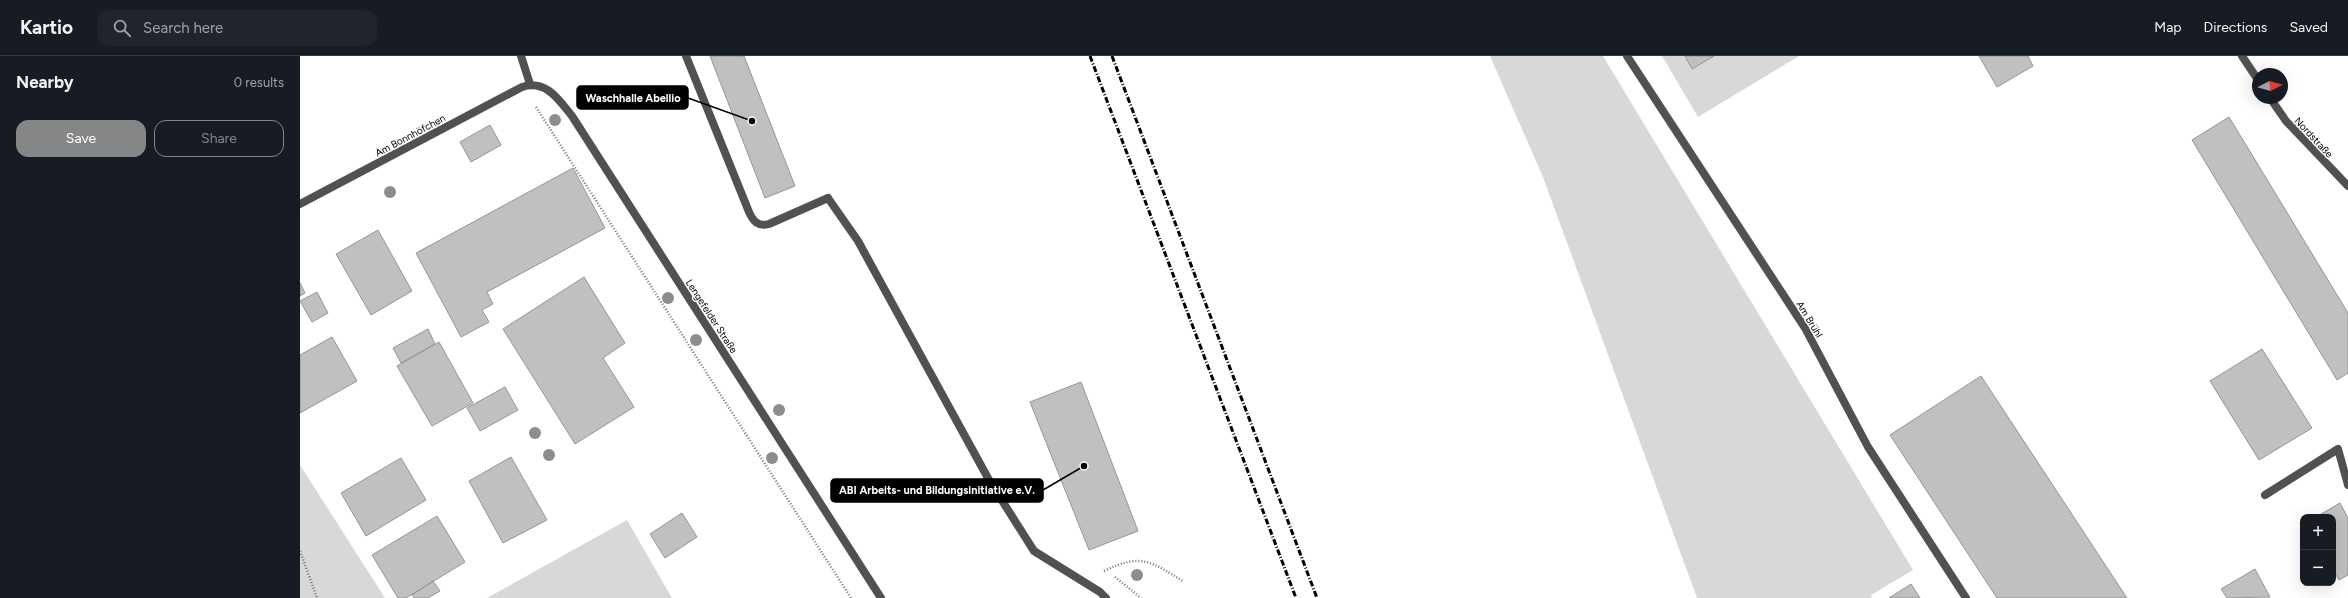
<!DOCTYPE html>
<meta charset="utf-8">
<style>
body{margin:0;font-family:Figtree,sans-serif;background:#20242c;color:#f1f3f6}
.controls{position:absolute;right:12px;bottom:12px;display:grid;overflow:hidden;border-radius:8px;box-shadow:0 4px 16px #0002}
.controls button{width:36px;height:36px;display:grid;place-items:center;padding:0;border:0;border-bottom:1px solid #363941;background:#171b24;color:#f1f3f6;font:20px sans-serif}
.compass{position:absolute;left:1952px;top:12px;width:36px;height:36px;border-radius:50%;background:#171b24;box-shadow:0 4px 16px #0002;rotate:84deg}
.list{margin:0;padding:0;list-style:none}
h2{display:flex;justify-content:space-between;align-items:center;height:52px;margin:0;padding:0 16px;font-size:17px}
h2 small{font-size:13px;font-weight:400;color:#9ea1a6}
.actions{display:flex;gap:8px;padding:12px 16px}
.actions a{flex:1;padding:9px 0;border:1px solid #858687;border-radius:12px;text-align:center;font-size:14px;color:#858687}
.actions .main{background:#858687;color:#fff}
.icon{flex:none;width:22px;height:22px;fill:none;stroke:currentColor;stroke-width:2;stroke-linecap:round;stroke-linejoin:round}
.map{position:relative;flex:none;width:2048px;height:542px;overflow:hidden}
header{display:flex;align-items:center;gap:24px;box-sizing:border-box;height:56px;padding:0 20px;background:#171b24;border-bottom:1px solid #363941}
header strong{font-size:19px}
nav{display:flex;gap:22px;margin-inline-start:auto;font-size:14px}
.search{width:280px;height:36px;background:#20242c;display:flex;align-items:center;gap:10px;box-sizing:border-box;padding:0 14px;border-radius:12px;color:#9ea1a6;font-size:15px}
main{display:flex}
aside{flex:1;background:#171b24}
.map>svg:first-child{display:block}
</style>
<header>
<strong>Kartio</strong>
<div class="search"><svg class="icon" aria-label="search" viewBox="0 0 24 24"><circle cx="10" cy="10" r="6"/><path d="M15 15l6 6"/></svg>Search here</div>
<nav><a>Map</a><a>Directions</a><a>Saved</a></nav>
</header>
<main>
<aside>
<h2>Nearby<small>0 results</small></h2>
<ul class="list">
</ul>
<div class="actions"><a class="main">Save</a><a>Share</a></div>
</aside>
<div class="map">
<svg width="2048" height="542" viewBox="0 0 2048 542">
<rect width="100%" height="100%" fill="#fff"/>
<path fill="#d8d8d8" d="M1190,0H1303L1613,514L1571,539L1572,542H1397L1243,121Z
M1362,0H1499L1398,61Z
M0,409L85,542H0Z
M327,464L372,542H187Z"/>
<path fill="#c0c0c0" stroke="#959595" d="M410,0H444L495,130L465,142Z
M1385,0H1414L1392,13Z
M1679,0H1728L1733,10L1697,31Z
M1929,61L2048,257V317L2037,324L1892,84Z
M190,69L201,89L171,106L160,86Z
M273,112L305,172L187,236L193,248L182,254L189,266L161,281L116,197Z
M78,174L112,235L71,259L36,198Z
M284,221L325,287L303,302L334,351L275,388L203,273Z
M0,227L5,237L0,240Z
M17,236L28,257L12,266L0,245Z
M128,273L135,288L101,307L93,292Z
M32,281L57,325L0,357V299Z
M139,286L173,347L132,370L97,310Z
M1962,293L2012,372L1959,404L1910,325Z
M1681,320L1827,542H1697L1590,379Z
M781,326L838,475L789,494L730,346Z
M205,331L218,354L180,375L167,352Z
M211,401L247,464L203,487L169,425Z
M101,402L126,444L66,480L41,437Z
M2040,447L2048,462V519L2039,524L2033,514V461H2016Z
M382,457L397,481L365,502L350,478Z
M137,460L165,506L106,542H98L72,499Z
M1955,513L1970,541L1927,542L1921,533Z
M133,525L140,535L128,542H114L112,539Z
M1611,528L1620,542H1589Z"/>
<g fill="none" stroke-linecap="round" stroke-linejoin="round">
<path stroke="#737373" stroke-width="2.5" stroke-dasharray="1 2" stroke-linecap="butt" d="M236,51L551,542
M0,495L17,542
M804,515C841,497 851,505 884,526
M815,521L841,542"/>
<path stroke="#515151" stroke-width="8" d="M386,0L449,156C453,165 458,171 469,168L528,142
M1965,439L2038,393L2048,429"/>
<path stroke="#515151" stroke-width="8" d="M221,0L230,28
M1327,0L1505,272L1568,391L1666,542
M1942,0L1958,24
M1970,42L1986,65L2048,130
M528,142L558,185L689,424L734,495L800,536L806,542
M0,148L222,31C246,23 259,44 272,60L581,542"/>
<path stroke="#000" stroke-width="3" stroke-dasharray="6 2 1 2" stroke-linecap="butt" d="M790,0L996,542
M812,0L1017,542"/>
</g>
<g fill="#8d8d8d">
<circle cx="255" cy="64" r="6"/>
<circle cx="90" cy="136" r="6"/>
<circle cx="368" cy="242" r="6"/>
<circle cx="396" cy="284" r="6"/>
<circle cx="479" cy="354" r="6"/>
<circle cx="235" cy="377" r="6"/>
<circle cx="249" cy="399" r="6"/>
<circle cx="472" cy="402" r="6"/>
<circle cx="837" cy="519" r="6"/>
</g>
<g text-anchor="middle" stroke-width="3" stroke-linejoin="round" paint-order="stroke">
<g font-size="10" fill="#000" stroke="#fff">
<text transform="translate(110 79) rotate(-28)" y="4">Am Bonnhöfchen</text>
<text transform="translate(2014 81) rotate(47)" y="4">Nordstraße</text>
<text transform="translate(412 260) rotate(57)" y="4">Lengefelder Straße</text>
<text transform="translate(1510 263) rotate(59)" y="4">Am Brühl</text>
</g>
</g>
<path fill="none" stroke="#000" stroke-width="1.5" d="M452 65L388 42M784 410L743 434"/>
<g fill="#000" stroke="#fff" stroke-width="1.5">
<circle cx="452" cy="65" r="4"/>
<circle cx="784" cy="410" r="4"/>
</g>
<g fill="#000" stroke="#000" stroke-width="1.5">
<rect x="277" y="30" width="111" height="23" rx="4"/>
<rect x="531" y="423" width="212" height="23" rx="4"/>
</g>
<g font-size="11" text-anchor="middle" font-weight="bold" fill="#fff">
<text x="333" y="46">Waschhalle Abellio</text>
<text x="637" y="438">ABI Arbeits- und Bildungsinitiative e.V.</text>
</g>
</svg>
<div class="controls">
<button>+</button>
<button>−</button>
</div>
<svg class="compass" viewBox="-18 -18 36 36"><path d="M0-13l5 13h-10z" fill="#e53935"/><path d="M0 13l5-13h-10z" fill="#9ea1a6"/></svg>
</div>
</main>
